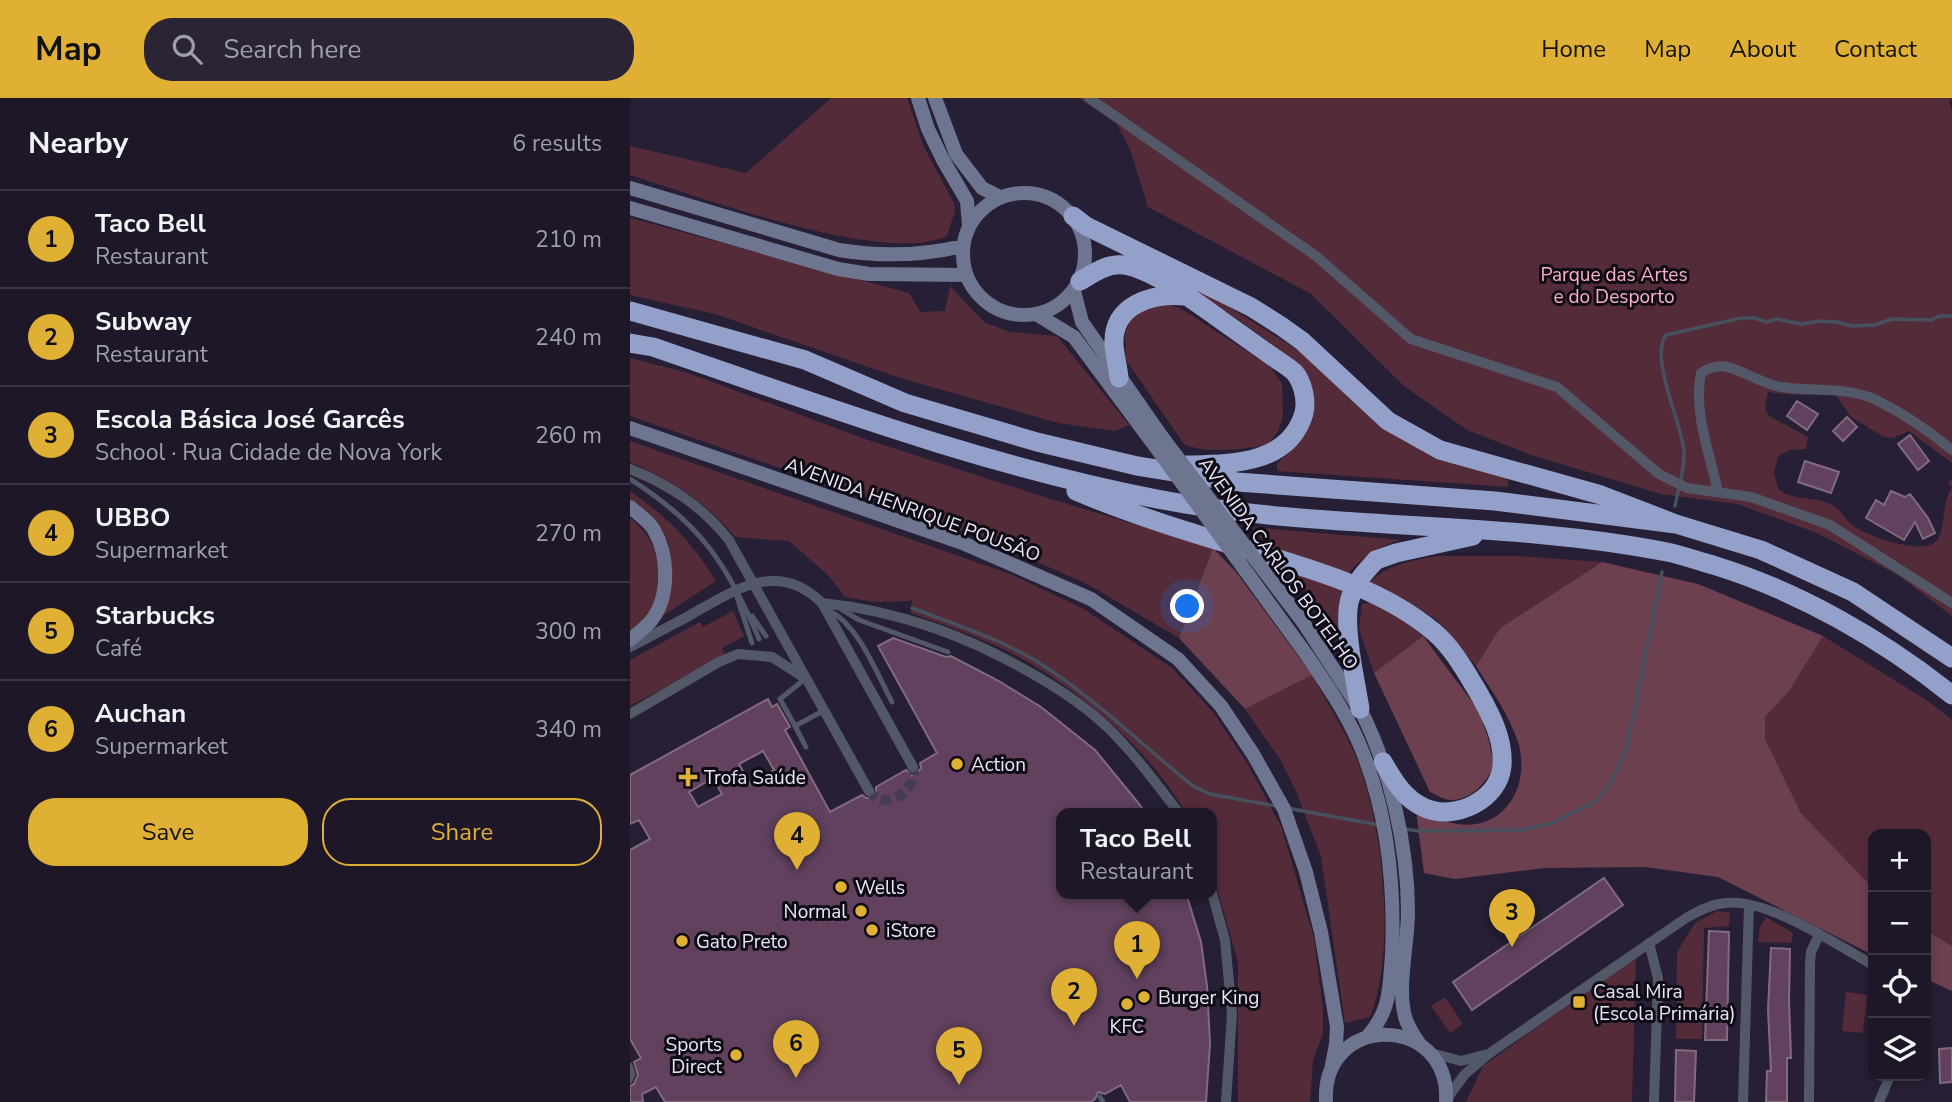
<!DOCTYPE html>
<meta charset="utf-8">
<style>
body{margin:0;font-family:"Nunito Sans",sans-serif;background:#2a2434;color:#f1f3f6}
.controls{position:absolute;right:21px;bottom:21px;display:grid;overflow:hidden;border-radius:14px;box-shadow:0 4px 10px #0003}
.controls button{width:63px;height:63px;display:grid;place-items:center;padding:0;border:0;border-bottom:2px solid #3b3645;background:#1d1728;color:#f1f3f6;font:35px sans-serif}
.you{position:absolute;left:558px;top:509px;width:24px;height:24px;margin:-18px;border:5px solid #fff;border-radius:50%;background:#1a73e8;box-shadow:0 0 0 10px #1a73e833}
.badge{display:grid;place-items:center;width:46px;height:46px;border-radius:50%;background:#dfb034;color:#111;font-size:23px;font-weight:700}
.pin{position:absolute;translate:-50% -58px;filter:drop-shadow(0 2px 4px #0008)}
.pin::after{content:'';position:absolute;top:37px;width:24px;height:21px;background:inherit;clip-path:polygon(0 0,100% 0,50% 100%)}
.popup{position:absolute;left:426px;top:710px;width:161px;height:91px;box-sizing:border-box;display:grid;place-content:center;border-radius:14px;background:#1d1728;filter:drop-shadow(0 2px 5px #0005);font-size:23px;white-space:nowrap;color:#a09fa8}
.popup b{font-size:26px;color:#f1f3f6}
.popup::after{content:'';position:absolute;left:50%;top:100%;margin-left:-14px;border:14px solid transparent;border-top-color:#1d1728}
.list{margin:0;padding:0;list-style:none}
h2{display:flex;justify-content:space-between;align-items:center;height:91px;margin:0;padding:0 28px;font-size:30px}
h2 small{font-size:23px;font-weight:400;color:#a09fa8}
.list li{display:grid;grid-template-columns:46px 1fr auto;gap:21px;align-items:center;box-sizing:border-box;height:98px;padding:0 28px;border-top:2px solid #3b3645}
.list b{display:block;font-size:26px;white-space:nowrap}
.list p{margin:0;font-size:23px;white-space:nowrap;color:#a09fa8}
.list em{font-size:23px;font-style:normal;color:#a09fa8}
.actions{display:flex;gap:14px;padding:21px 28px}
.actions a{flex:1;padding:16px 0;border:2px solid #dfb034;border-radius:28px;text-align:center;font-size:24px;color:#dfb034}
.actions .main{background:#dfb034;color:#111}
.icon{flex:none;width:38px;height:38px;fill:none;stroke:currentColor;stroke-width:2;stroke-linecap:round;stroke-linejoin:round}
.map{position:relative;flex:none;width:1322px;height:1004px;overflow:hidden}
header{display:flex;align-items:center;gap:42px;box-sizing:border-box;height:98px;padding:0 35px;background:#dfb034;color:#111}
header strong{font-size:33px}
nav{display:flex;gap:38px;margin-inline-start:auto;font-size:24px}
.search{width:490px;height:63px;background:#2a2434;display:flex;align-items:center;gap:18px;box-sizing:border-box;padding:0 24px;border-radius:28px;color:#a09fa8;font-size:26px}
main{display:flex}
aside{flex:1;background:#1d1728}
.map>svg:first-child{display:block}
</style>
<header>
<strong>Map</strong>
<div class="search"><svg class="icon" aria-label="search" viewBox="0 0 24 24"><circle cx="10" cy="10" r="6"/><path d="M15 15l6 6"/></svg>Search here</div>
<nav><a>Home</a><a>Map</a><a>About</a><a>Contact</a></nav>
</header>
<main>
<aside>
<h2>Nearby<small>6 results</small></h2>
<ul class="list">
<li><span class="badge">1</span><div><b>Taco Bell</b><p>Restaurant</p></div><em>210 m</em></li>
<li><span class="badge">2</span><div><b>Subway</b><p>Restaurant</p></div><em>240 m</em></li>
<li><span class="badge">3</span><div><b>Escola Básica José Garcês</b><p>School · Rua Cidade de Nova York</p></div><em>260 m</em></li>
<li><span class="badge">4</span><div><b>UBBO</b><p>Supermarket</p></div><em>270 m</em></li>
<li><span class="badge">5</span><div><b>Starbucks</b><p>Café</p></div><em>300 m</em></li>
<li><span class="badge">6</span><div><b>Auchan</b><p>Supermarket</p></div><em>340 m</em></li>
</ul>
<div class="actions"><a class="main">Save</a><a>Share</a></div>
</aside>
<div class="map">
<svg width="1322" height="1004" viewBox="0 0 1322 1004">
<rect width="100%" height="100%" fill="#271f35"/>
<path fill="#542c39" d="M201,0H277L294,49L324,105L325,113L317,138C254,168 68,98 0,77V48L116,75Z
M449,0H1322L1319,4L1322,12V365L1279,333L1263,340L1254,339L1221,319L1206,297C1183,296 1161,298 1138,294L1135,310L1139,318L1178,339L1176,351L1159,352L1148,359L1144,374L1148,391C1163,404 1186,397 1204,408C1212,412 1215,422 1222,427C1236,438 1289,456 1304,445C1317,436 1310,406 1322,390L1318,384L1322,382V518L1268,477L1187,435L1107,406L1031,396L901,357L837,332L774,288L681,196L518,109L500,51L487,26Z
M0,120L279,195L290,214L315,213L320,188L354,224L380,234L427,238L499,327L485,333L428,325L270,280L85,216L0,197Z
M542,174L681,260L715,290L877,380L879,389L647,373V366C662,352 679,335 684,314C696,267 583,207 550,185Z
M530,204L550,210L638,267L652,285L653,318L648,333L638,347C614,351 575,356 554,346L496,262L495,235L501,222L510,211Z
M0,260L58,275L235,341L424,402L583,450L549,540L457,486L360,443L0,318Z
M0,343L380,476L454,511L542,570L583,614L617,665L651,728L684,840L693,911V935L683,962L680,1004H608V864L582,773V715H556C517,648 440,583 371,550C342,536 311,526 281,515L282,500L280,503L245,504L215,499L199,478L159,443L105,439C76,403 42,383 0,364Z
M0,393C40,421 60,442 86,483L31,519C46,466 50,434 0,401Z
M0,420C30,444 39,480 19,514C14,522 6,529 0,535Z
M621,429L771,442C750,447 732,460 717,476L643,454Z
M806,458H888L972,464L870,530L846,568L806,521L775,502L739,485C758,466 781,463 806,458Z
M659,473L715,490L710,537Z
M740,504L771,521L793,538L744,575L729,531L732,506Z
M103,513L114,538L92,550L95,558L0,608V562L70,524L73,529Z
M1193,538L1298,603L1322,622V848L1296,832V736H1243V790L1171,715L1135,641V619L1160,592Z
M682,577C696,603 713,629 725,657C753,723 767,853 740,919L715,925L691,758L665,691L651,663L615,611Z
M1087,813L1100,815L1099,828L1074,830L1072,941H1046L1047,854L1065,825Z
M1136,819L1163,835L1161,845L1128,844L1130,829Z
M1006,859L1002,1004H836L853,968Z
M1216,894L1237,897L1233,935L1212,933Z
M815,899L833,926L820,935L801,908Z"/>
<path fill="#6c404e" d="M583,450L606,474L682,577L615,611L549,540Z
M972,464L1068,486L1193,538L1160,592L1135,619V641L1171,715L1243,790V857L1088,779L1015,769L915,770L825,781L794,775L786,713C799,717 813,724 827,726C876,733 901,686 888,644C879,616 861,592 846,568L870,530Z
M793,538L849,613L859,643L864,669C855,685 842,702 821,702C815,702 806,697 800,694L744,575Z
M1296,832L1322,848V893L1296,881Z"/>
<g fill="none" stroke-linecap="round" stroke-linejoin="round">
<path stroke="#47505f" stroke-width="3.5" d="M1045,408C1048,391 1055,372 1054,354C1052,325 1019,260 1036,237L1111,220H1125L1136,224L1147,221L1171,226L1190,223L1207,224L1222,228L1245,227L1262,221L1301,222L1309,218H1322
M282,510C324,526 368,540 406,563C460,596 513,648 563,688L580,696L646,708
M657,710L749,727
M774,731L789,733L892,732L922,725L966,703L981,685L997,649L1032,474"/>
</g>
<path fill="#61415e" stroke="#826a7f" stroke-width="2" fill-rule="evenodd" d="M1167,303L1188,316L1177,332L1157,318Z
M1217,319L1227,329L1213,343L1203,333Z
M1280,337L1299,363L1288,372L1268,346Z
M1175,363L1209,374L1201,395L1168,384Z
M1261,393L1275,399L1280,396L1298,420L1305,435L1293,441L1285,424L1274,442L1236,420L1246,402L1254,407Z
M263,540L316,559L321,558L367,582L411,609L465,652L510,707L515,715H432V795H556L571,844L577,888L580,945L576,1004H500L491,987L475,996L468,994L465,1001L461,1004H35L26,989L12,996L13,1004H0V988L4,986L8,977L4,964L11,960L0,941V752L20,741L9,722L0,726V677L138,601L142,609L147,606L160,629L155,632L200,714L232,697L236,700H242L246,696V689L276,672L282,677L287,675L291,670L290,665L307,655L248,548ZM133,653L144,672L120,686L109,666ZM83,680L92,696L68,709L59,694Z
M974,780L993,807L842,912L823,884Z
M1079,833L1099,834L1097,942H1075Z
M1141,850L1160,851L1159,902L1161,960H1157V1004H1136L1137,973H1141L1138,912Z
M1322,950V984L1310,985L1309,951Z
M1046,952L1066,953L1064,1004H1045Z"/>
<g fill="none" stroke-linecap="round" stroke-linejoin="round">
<path stroke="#443d52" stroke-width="10" stroke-dasharray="10 5" stroke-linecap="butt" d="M239,693C255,715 288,693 283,669"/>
<path stroke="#535869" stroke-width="5" d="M0,381C70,425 98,467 129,541
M106,496L122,545
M211,511L229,522L318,554
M200,513C229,528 247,576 262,604
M122,518L136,538
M175,581L150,601L165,628L193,613
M165,628L176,649
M0,967L3,976L0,983
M470,999L473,1004"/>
<path stroke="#535869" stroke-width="10" d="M459,0L686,158L781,241L927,289L1029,376L1057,390L1121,399L1200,427L1322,505
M0,371C40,387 72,408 99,442L239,693
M1088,394C1080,356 1063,314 1071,275C1080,269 1089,266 1101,270C1117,275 1133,286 1151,289C1183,294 1216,288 1246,302C1273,315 1299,333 1322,352
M192,505C271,513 340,539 408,579C432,593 456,609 477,629C504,655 526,685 549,715
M192,505L283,669
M0,549L55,520
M0,616L89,564L108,556L142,559L173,579
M582,795L595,842L602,916L596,1004
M1019,845L1028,880L1024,1004
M801,955L831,963L854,957
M816,1002L835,976L860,955L1056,820C1068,813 1081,806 1096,805C1137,800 1206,846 1243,867
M1113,1004L1119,807
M1179,1004L1180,865L1181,854L1189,837
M1249,1004L1260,978"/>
<path stroke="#6d7590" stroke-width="14" d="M288,0L298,31L313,62L337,103L339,128
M305,0L326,56L352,90L370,99
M0,90L209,152C252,159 291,158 333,148
M333 156a61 61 0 1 1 122 0a61 61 0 1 1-122 0Z
M0,110L208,171L239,176L336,177
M444,193L452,224L532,339
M406,216L444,239L519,340
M0,330L335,446L461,501L548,561L591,608L623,656L654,711L676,774L691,834L707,929L706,946L701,972
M0,409C8,416 19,423 24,432C39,458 40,499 21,523C15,530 7,536 0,542
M730,611C760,669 778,749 778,814C778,847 766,891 776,922C779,930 784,938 789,945
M738,938C761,911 759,891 762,857
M696,1004C691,914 821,915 816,1004"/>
<path stroke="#93a0ca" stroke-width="19" d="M443,118L456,128L621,209L651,228L672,243L758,323L810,352L971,397L1046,426L1131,452L1223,494L1322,560
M450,183C464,175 477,165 494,167C523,171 567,205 591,222C608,234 626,247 643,259C650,264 659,269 665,275C673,285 677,303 674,315C659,367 601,366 557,367
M0,213L175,262L275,305L407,344L507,368L607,384L865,403L1046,426
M0,245L23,249C189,306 354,368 527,401C695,434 869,421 1037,454C1052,457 1068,463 1083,467C1168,493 1252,541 1322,597
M489,280C488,269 485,258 484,247C482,207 521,195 554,198
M446,393C500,416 555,433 612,450C677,470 751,489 804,534C823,550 836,574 848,594C861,617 874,641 872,668C869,702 825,723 795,710C774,701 764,683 753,664
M746,462L766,455L843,438"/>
<path stroke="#535869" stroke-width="10" d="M55,520C101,495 146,459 192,505"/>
<path stroke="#6d7590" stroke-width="14" d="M532,339L673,524L725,604
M519,340L676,556C695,584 715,613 729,645C757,711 765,785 762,857"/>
<path stroke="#93a0ca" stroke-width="19" d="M730,611C726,584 711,522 721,498C726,483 736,473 746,462"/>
</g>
<g fill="#dfb034" stroke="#0f0b15" stroke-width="2.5">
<circle cx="327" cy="666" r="7"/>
<path d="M54.5 668.5h7v7h7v7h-7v7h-7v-7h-7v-7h7z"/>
<circle cx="211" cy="789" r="7"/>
<circle cx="231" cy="813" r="7"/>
<circle cx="242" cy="832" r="7"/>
<circle cx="52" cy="843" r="7"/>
<circle cx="514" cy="899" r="7"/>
<rect x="942" y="897" width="14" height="14" rx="3.5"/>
<circle cx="497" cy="906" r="7"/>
<circle cx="106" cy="957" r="7"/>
</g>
<g text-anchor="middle" stroke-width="6" stroke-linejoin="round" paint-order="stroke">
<g font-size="19" fill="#fdb1c8" stroke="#0f0b15">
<text x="984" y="183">Parque das Artes<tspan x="984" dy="22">e do Desporto</tspan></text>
</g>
<g font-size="19" fill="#ebe6f6" stroke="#0f0b15">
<text transform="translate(283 411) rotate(20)" y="7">AVENIDA HENRIQUE POUSÃO</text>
<text transform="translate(649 465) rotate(54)" y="7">AVENIDA CARLOS BOTELHO</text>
</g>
<g font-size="19" fill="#ebe6f6" stroke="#0f0b15" text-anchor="start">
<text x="341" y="673">Action</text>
<text x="74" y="686">Trofa Saúde</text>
<text x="225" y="796">Wells</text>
<text x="217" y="820" text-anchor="end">Normal</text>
<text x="256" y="839">iStore</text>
<text x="66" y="850">Gato Preto</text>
<text x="963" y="900">Casal Mira<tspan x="963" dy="22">(Escola Primária)</tspan></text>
<text x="528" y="906">Burger King</text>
<text x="497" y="935" text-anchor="middle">KFC</text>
<text x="92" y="953" text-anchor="end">Sports<tspan x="92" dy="22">Direct</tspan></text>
</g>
</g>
</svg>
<div class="controls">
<button>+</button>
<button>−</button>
<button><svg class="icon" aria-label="locate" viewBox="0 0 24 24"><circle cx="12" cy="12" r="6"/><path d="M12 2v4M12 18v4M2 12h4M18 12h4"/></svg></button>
<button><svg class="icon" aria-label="layers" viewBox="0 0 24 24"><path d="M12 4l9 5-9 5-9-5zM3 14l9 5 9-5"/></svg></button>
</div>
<div class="you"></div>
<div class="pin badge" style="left:507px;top:881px">1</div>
<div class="popup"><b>Taco Bell</b>Restaurant</div>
<div class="pin badge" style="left:444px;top:928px">2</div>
<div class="pin badge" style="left:882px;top:849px">3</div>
<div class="pin badge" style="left:167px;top:772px">4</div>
<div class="pin badge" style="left:329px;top:987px">5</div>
<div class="pin badge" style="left:166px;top:980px">6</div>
</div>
</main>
